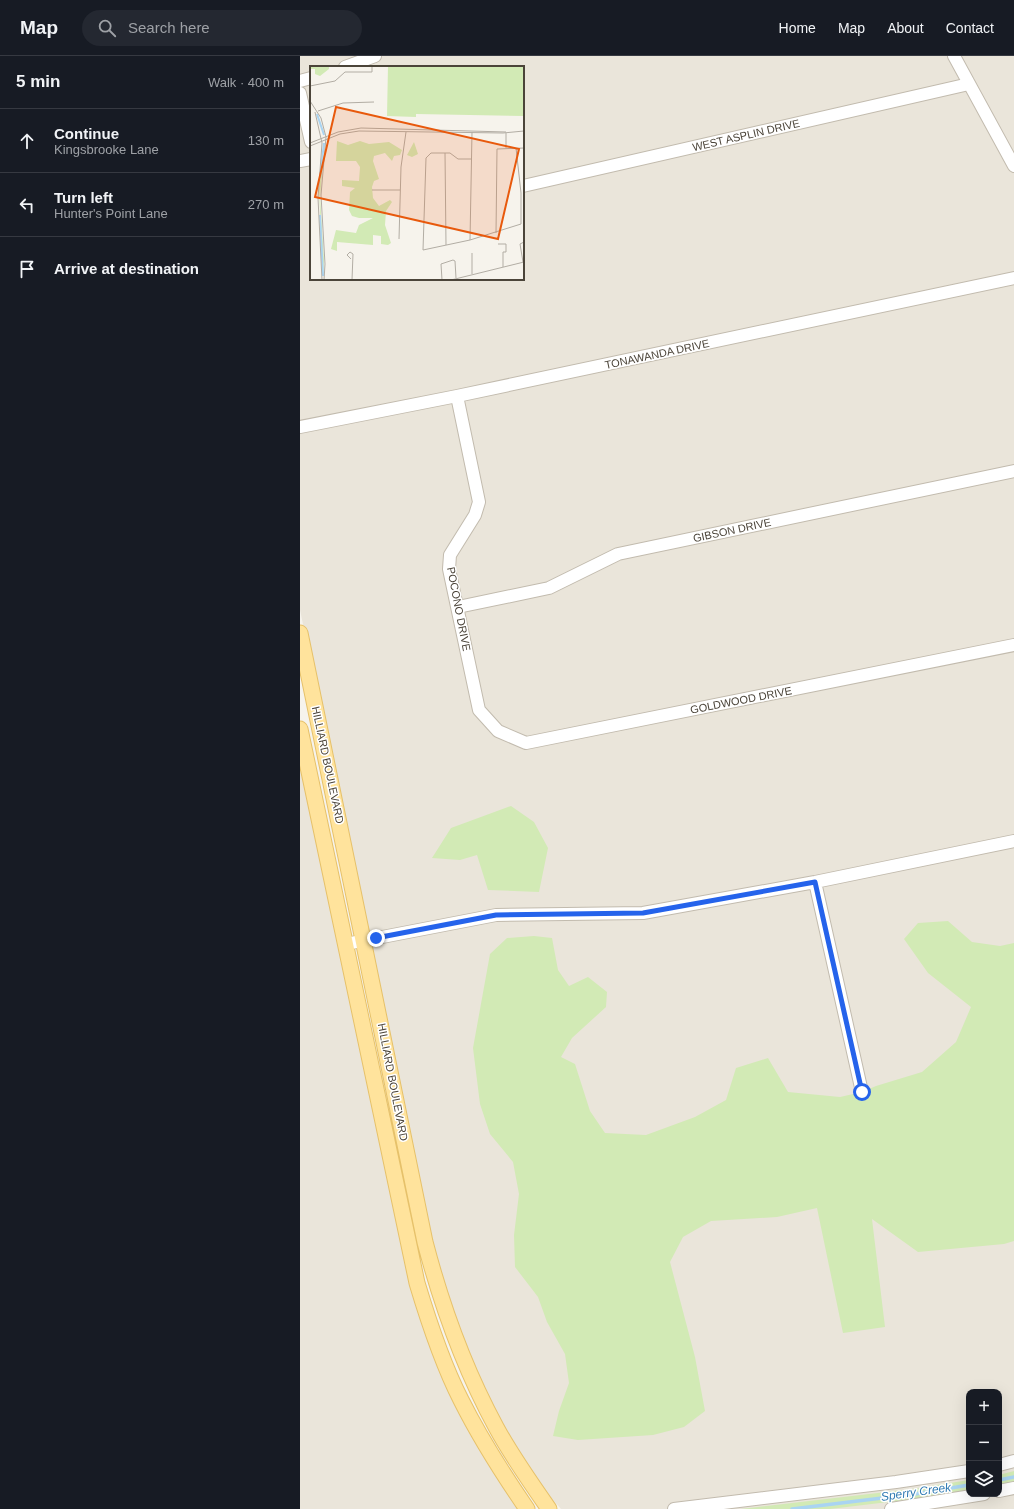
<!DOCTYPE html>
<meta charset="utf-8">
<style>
body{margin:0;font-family:Arial,sans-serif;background:#242831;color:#f1f3f6}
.controls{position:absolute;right:12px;bottom:12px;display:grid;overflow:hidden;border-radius:8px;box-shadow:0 4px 16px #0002}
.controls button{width:36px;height:36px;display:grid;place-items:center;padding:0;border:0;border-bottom:1px solid #363941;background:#171b24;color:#f1f3f6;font:20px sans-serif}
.stop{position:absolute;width:12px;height:12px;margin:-9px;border:3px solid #2563eb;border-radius:50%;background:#fff}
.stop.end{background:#2563eb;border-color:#fff;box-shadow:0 1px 4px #0008}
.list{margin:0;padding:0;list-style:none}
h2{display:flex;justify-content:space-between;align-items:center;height:52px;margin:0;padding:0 16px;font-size:17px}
h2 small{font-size:13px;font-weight:400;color:#9ea1a6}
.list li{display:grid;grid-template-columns:26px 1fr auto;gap:12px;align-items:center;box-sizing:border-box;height:64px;padding:0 16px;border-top:1px solid #363941}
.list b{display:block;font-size:15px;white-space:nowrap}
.list p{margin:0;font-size:13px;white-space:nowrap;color:#9ea1a6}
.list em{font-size:13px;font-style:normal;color:#9ea1a6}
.icon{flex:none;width:22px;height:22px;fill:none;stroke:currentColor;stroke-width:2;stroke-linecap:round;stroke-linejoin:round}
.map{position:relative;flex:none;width:714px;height:1453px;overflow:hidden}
header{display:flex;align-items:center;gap:24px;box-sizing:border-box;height:56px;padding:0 20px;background:#171b24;border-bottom:1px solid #363941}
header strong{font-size:19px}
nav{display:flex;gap:22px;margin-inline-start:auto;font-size:14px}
.search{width:280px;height:36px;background:#242831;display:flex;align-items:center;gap:10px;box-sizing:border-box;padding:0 14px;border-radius:22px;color:#9ea1a6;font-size:15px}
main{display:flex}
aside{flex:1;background:#171b24}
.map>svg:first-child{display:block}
</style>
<header>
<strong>Map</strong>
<div class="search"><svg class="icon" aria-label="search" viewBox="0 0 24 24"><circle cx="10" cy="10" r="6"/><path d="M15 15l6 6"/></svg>Search here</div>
<nav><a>Home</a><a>Map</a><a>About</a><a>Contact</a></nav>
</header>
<main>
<aside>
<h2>5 min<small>Walk · 400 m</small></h2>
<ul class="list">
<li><svg class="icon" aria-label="ahead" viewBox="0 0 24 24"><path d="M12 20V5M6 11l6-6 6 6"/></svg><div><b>Continue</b><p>Kingsbrooke Lane</p></div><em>130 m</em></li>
<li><svg class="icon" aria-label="left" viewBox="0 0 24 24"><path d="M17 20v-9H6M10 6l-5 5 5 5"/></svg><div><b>Turn left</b><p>Hunter's Point Lane</p></div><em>270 m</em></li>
<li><svg class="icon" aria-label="arrive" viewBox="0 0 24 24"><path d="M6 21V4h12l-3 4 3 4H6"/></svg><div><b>Arrive at destination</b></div></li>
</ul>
</aside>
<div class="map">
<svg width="714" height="1453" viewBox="0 0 714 1453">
<rect width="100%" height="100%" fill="#f6f3ec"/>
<path fill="#eae5da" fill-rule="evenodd" d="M0,0H714V1453H261L245,1435L200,1364L153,1262L140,1219L0,554ZM11,11H223V223H11ZM669,1336H699V1438H669Z
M0,710L30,852L104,1172L143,1304L227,1453H0Z"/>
<path fill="#d2eab5" d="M211,750L234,766L248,792L239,836L188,834L177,799L160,804L132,802L151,772Z
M648,865L672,886L700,890L714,887V1185L704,1188L618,1196L572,1163L585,1271L543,1277L517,1152L477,1161L411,1165L383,1181L370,1206L395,1301L405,1355L384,1371L353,1379L278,1384L253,1380L259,1355L269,1327L265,1298L247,1266L238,1241L215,1211L214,1179L219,1138L213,1106L190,1078L180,1048L173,992L190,898L207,882L234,880L252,882L258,914L269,930L288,921L307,936L306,951L272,982L261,1001L275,1008L290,1055L305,1077L346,1079L395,1061L426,1044L436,1012L468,1002L488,1036L540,1041L562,1036L576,1030L622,1016L656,986L671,951L628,917L604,883L618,867Z
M714,1415V1426L699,1429V1419Z
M669,1424V1435L647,1439L530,1453H441L612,1433Z"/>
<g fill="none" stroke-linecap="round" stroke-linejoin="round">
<path stroke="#a9d4f2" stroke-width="3.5" d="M699,1424L714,1421
M492,1453L615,1438L669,1429"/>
<g stroke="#c2bbae" stroke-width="14">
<path id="minor" d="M654,0L714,110
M45,11L75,0
M0,25L11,22
M0,37L11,86
M0,105L11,103
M223,130L669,28
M157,340L179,446L175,459L150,499L149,513L179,654L198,675L226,687L714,589
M0,371L157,340L714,222
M158,551L249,532L318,498L714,415
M515,826L562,1036
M46,888L196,859L343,857L515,826L714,785
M699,1409L714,1405
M699,1435L714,1432
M374,1453L596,1426L669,1415
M591,1453L684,1438"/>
</g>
<g stroke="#e6c16a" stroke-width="17">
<path id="major" d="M0,577L125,1186C142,1251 164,1312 196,1371C211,1399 230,1426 249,1453
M0,673L117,1227C129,1267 142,1307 161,1344C180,1382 203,1418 227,1453"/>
</g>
<use href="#minor" stroke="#fff" stroke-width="12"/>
<use href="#major" stroke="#ffe39c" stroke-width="15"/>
</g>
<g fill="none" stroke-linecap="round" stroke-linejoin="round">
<path stroke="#2563eb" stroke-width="5" d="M76,882L196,859L343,857L515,826L562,1036"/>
</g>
<g text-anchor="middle" stroke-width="3" stroke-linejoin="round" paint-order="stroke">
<g font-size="11" fill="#4b4439" stroke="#fff">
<text transform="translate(446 79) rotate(-13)" y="4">WEST ASPLIN DRIVE</text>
<text transform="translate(357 298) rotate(-12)" y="4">TONAWANDA DRIVE</text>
<text transform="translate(432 474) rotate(-12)" y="4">GIBSON DRIVE</text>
<text transform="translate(159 553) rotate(79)" y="4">POCONO DRIVE</text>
<text transform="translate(441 644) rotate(-11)" y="4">GOLDWOOD DRIVE</text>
<text transform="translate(28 709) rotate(78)" y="4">HILLIARD BOULEVARD</text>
<text transform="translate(93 1026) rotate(79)" y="4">HILLIARD BOULEVARD</text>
</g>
<g font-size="12" font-style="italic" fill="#2e7ab2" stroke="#fff">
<text transform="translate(616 1436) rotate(-8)" y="4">Sperry Creek</text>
</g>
</g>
<g transform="translate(10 10)">
<rect width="214" height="214" fill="#f6f3ec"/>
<path d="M0,0H19V3L10,10L5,8V3H0ZM78,0H214V50L106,48V51L77,50ZM27,75L38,79L50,75L59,78L79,76L92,84L90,89L84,90L82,95L75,87L64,90L63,95L69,113L64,115L62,121L63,132L69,140L80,134L82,136L76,145L75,159L81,177L78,179L71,178V170L63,169V179L27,176V185L21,183L26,164L46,167L49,159L63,152H49L42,150L39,144L40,126L45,122L32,120V114L49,115L50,101L46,95H26ZM15,76L10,131L14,194L13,210L9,123ZM104,76L108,88L102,91L97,89Z" fill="#d2eab5"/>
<path fill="none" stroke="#a9d4f2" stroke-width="2" d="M7,48L14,69M10,112L14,77M10,149L13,210"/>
<path fill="none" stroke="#b2ada4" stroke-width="1" d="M0,20L25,15L35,6H62V0M0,35L11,52L16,71L11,129L15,198L14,214M8,45L33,37L64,36M5,46L12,77L8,132L12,214M0,77L28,66L51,62L196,66M0,80L30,68L49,65L193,67L214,65M196,82V67M135,87L136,179M162,93H148L140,87H121L116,92L113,184L160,174L211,158V127L206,82M62,124H90M186,167L187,83L214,82M89,173L91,101L96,66M160,174L162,66M188,178H196V186H193V201M162,187V208M41,193L37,189L40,186L43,188L42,214M213,196L210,178L214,176M132,214L131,198L143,194L145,195L146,212M141,214L214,196"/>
<path fill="#e8590c" fill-opacity="0.15" stroke="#e8590c" stroke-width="2" d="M26,41L209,83L188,173L5,131Z"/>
<rect width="214" height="214" fill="none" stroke="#4b4439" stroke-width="2"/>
</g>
</svg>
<div class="controls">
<button>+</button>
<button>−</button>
<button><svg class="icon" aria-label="layers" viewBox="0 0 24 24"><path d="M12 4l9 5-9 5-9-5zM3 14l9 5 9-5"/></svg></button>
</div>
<div class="stop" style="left:562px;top:1036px"></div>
<div class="stop end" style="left:76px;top:882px"></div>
</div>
</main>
